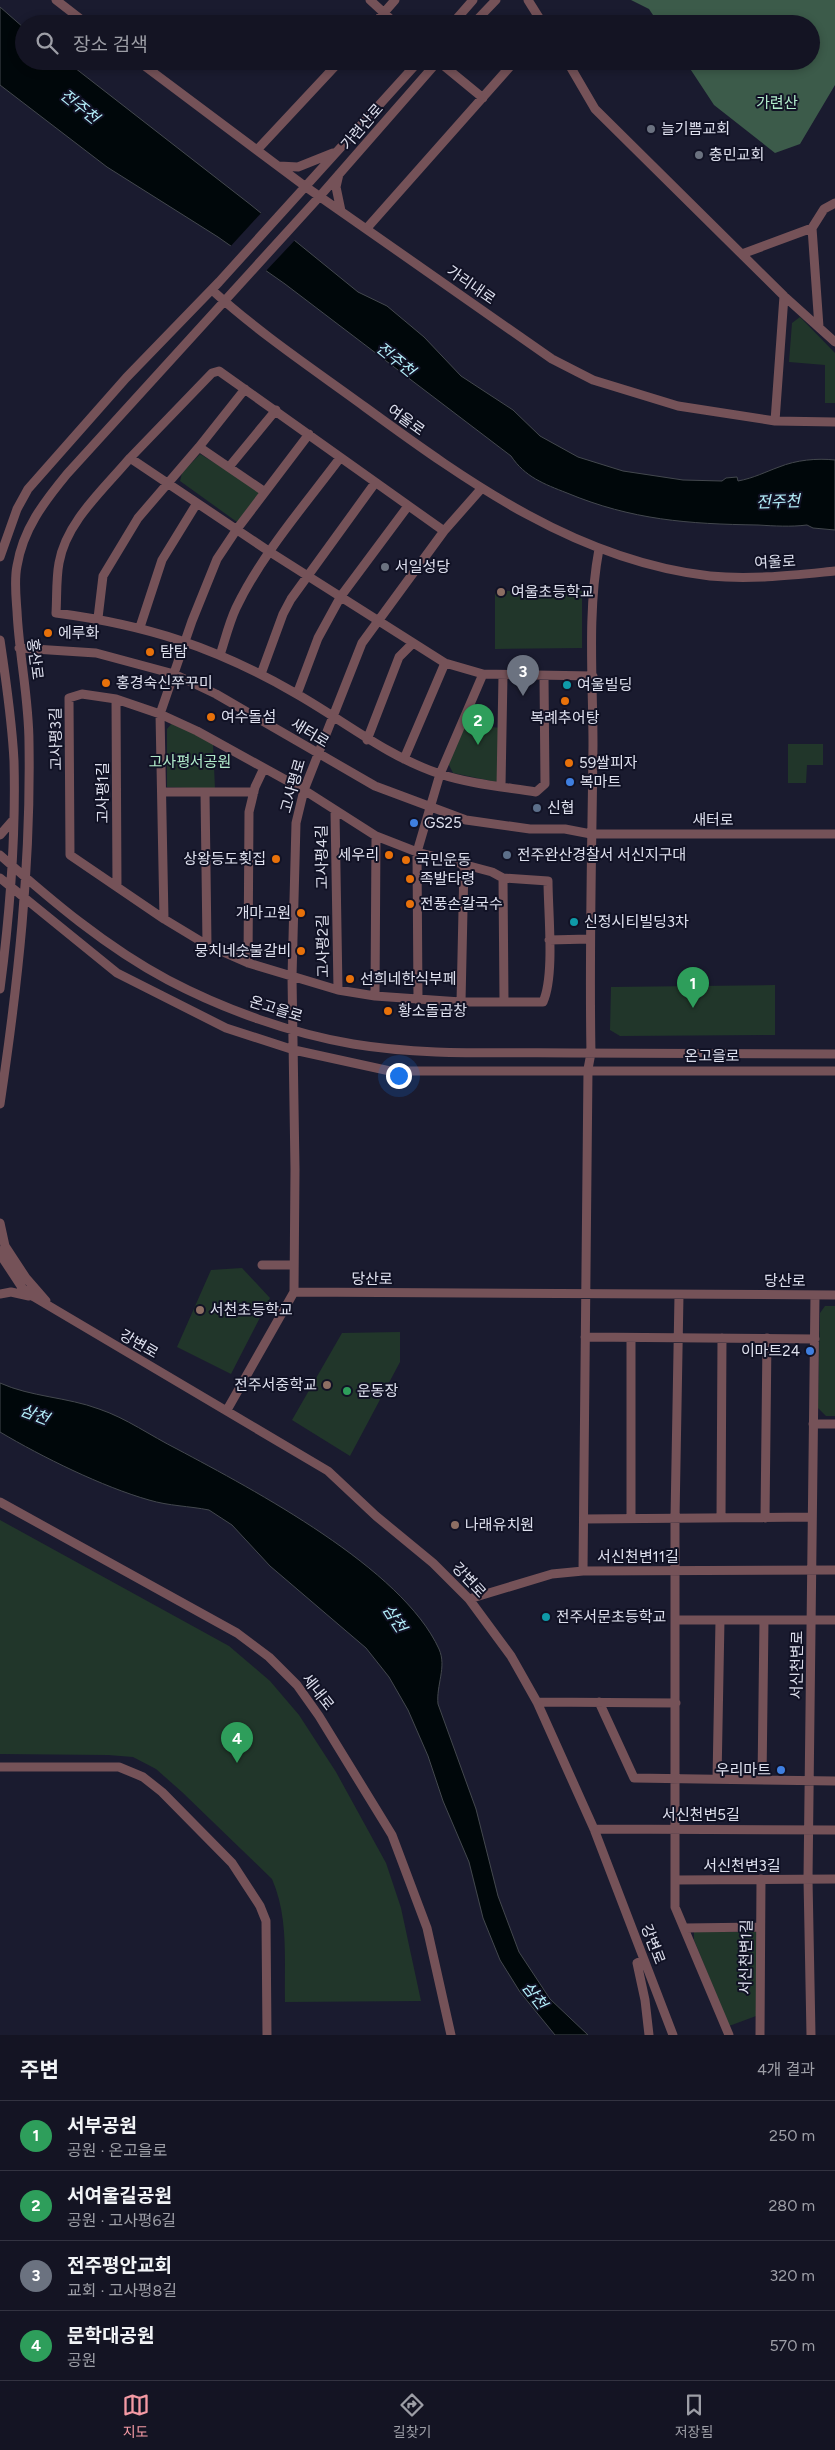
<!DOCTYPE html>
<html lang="ko">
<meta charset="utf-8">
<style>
body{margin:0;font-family:Figtree,"Noto Sans KR",sans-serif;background:#212130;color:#f1f3f6}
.you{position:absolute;left:398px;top:1075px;width:18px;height:18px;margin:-12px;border:4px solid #fff;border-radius:50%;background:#1a73e8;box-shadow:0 0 0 8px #1a73e833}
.badge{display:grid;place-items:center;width:32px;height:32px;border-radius:50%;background:#f49aa4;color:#fff;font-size:16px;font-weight:700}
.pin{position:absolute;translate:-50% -41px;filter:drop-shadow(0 1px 2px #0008)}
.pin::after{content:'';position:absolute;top:26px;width:18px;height:15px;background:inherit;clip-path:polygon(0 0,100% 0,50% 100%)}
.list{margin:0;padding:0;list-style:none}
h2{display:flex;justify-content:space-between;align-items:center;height:65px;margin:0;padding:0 20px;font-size:21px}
h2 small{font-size:16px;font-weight:400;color:#9d9ea6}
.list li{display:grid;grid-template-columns:32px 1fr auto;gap:15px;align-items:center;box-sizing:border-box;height:70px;padding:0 20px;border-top:1px solid #333341}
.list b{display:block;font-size:19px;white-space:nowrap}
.list p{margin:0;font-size:16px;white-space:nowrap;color:#9d9ea6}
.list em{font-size:16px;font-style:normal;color:#9d9ea6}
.icon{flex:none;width:28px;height:28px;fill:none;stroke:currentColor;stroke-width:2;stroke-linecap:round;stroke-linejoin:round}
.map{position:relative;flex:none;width:835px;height:2035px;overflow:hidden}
.search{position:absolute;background:#141423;box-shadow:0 2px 8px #0003;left:15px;right:15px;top:15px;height:55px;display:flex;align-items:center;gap:12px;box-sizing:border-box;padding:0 18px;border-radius:28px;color:#9d9ea6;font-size:19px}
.sheet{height:345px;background:#141423}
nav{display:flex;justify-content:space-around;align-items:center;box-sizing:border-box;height:70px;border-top:1px solid #333341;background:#141423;font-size:14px;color:#9d9ea6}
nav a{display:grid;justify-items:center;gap:2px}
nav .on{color:#f49aa4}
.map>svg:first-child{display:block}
</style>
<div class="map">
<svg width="835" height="2035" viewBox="0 0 835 2035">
<rect width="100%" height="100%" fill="#1a1b2f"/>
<path fill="#21362a" d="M800,317L835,353V403H825V365L789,362L792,323Z
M200,454L261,491L237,522L180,481L182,473Z
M495,591H582V648L495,649Z
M173,722L213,744L215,789L167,787V729Z
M463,724L501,728L500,777L496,782L453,773L448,763Z
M788,744H823V765H807L806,783H788Z
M775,985V1035L620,1036L610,1030L611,987Z
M242,1268L270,1298L231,1374L177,1347L211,1270Z
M825,1306H835V1416H826L818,1408L820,1313Z
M400,1332V1362L350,1456L292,1420L342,1333Z
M0,1520L229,1646L270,1681L299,1715L336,1772L386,1863L401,1908L421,2001L285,2002C284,1960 289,1918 272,1879L182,1792L156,1769L133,1757L108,1755L0,1754Z
M694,1932H756V2016L729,2026L694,1940Z"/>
<path fill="#3c5b4a" d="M631,0H835V85L800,144L775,153L714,105L685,61H811V24H659L649,9Z"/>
<path fill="#00070a" stroke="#43484e" d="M0,7L24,28V61H66L251,205L358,292L387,306L424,337L461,376L513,410L540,436L578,457L623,471L683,480L722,481L726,478L737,477L738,481C754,478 765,472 779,467C796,460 817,458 835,460V530L813,528L807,525C791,527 774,526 758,525C688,524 632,520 567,493C544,484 525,477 511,456L285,284L218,237L107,167L0,85Z
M0,1383C31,1397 67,1397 99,1409C126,1418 151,1436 177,1449C254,1490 402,1568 439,1649C447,1667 436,1685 438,1704L476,1809L498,1896L519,1952L550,1999L588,2035H555L520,1992L500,1960L483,1918L469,1862L443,1801L428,1756L408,1710L389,1677L366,1648L270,1566L232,1525L209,1510C189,1506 169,1506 149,1500C103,1487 42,1457 0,1432Z"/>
<path fill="#1a1b2f" d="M263,211L296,239L264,273L229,248Z"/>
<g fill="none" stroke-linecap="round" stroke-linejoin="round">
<path stroke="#755258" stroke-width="9" d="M56,0L87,24
M370,0L396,24
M528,0L543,24
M374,24L395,0
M452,24L473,0
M473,24L496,0
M138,61L306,187L552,359L593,380L678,406L775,421L835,422
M438,61L483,98
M567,61L595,109L784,296L775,421
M257,150L340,61
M279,166L298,167L333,153
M339,174L336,187L341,211
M367,228L515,61
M742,254L812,228
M212,290C259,333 313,369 365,407C469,483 578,561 710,576C752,580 794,575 835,571
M784,296L835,342
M819,327L812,228L824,209L835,203
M199,447L265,492
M130,458L212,373L219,371L444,531
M229,467L276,410
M0,557L17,509L28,489L126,378L219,282L419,61
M98,618L103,576L138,518L199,447L245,389
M140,627L162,560L197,503
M0,640C6,680 12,721 14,761C16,837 10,913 0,989
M19,648L96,653L174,674L216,694L375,786L466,820L530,829H565L591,834H835
M220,655C225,640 229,623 236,608C262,554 304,506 340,458
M261,674L283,614L291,599L375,483
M544,676L545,784L536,792C505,787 470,784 440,774C386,756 343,720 295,693C215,647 147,625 56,613C57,597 56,579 59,563C66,522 104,489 130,458L270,552L445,663L483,674L593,676
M82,694L116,699L160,714L197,731L304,790L376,836L417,852L492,872L503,878L548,881C548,912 555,976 543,1002H461L375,996L338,990L248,963L207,945L164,919L70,855L69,698Z
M297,694L318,638L341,596L408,506
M116,699L117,887
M367,740L399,657L413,643
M404,759L445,663
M501,786L503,675
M163,792H254
M205,792L207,945
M335,811L338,990
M0,835L14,819
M0,855C52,901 106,947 168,980C223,1009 292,1034 353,1044C425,1056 499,1052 572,1053C659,1053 747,1053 835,1054
M0,878L117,973L226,1028L294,1050L390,1071H835
M503,878L504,1002
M164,919L160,714L192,621L217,559L237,529L309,434
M549,940L589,939
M248,963L249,812L255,787L264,768
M375,996L376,836
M418,1000L417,852L440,774L483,674
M461,1002L464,864
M0,1104C18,984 31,865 29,743C29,699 19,655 17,611C16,597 14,580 17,566C23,529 44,502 67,474L320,196L438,61
M0,1223L5,1246L3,1251
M5,1246L26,1278L46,1301
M0,1254L23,1289L34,1297L328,1471L376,1516L433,1563L469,1599L511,1656L537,1702L594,1829L673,2035
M262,1265H294
M294,1292L295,1169L292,977L296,823L304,790L362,643L444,531L481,489
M0,1294L11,1292L29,1296
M679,1295L675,1518V1907L729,2035
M585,1337L815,1339
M631,1338V1518
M227,1410L294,1292L835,1295
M813,1424H835
M0,1502L237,1633L269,1657L297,1685L319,1716L392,1835L427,1928L451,2035
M721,1518L722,1338
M765,1518L767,1338
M584,1519L812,1517
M583,1571L588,1069L591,1053C589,950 592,848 593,745C593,680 587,613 599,549
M469,1599L552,1574L583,1571L835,1570
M676,1620H835
M537,1702L676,1703
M599,1702L634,1778L835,1781
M0,1767H119L143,1777L162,1792L232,1863L260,1906L266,1921L267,2035
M717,1779L720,1620
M762,1780L764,1620
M594,1829L835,1830
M675,1880L835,1879
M685,1928L760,1927
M643,1960L637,1963L645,2000L649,2035
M760,2035L761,1879
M811,2035L808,1879L815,1295"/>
</g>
<g fill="#6b7280" stroke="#111225" stroke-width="2">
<circle cx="651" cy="129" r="5"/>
<circle cx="699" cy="155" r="5"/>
<circle cx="385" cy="567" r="5"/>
</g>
<g fill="#8d6e63" stroke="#111225" stroke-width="2">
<circle cx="501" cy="592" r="5"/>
<circle cx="200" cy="1310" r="5"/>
<circle cx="327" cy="1385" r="5"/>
<circle cx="455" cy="1525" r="5"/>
</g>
<g fill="#e8710a" stroke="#111225" stroke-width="2">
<circle cx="48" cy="633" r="5"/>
<circle cx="150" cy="652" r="5"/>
<circle cx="106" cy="683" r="5"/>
<circle cx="565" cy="701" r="5"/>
<circle cx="211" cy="717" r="5"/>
<circle cx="569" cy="763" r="5"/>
<circle cx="389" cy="855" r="5"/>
<circle cx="276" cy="859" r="5"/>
<circle cx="406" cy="860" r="5"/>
<circle cx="410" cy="879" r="5"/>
<circle cx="410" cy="904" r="5"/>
<circle cx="301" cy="913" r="5"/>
<circle cx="301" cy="951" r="5"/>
<circle cx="350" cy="979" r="5"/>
<circle cx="388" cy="1011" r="5"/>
</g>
<g fill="#0f9aa8" stroke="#111225" stroke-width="2">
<circle cx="567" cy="685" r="5"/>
<circle cx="574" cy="922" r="5"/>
<circle cx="546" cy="1617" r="5"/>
</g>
<g fill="#3f7fe0" stroke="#111225" stroke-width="2">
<circle cx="570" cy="782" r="5"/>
<circle cx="414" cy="823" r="5"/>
<circle cx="810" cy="1351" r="5"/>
<circle cx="781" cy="1770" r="5"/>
</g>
<g fill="#5c6f8a" stroke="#111225" stroke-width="2">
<circle cx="537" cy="808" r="5"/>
<circle cx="507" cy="855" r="5"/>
</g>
<circle fill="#2e9e5b" stroke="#111225" stroke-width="2" cx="347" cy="1391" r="5"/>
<g text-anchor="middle" stroke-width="4" stroke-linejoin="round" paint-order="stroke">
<g font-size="15" fill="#b0ebca" stroke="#111225">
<text x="777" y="108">가련산</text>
<text x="190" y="767">고사평서공원</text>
</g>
<g font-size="15" fill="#dee0ee" stroke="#111225">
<text transform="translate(362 127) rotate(-49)" y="5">가련산로</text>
<text transform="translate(471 285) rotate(35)" y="5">가리내로</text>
<text transform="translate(406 420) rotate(36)" y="5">여울로</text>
<text transform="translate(775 562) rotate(-3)" y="5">여울로</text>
<text transform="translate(35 659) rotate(83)" y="5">홍산로</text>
<text transform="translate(310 733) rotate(31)" y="5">새터로</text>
<text transform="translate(56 739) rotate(-91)" y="5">고사평3길</text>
<text transform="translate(293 786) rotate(-74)" y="5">고사평로</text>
<text transform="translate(103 793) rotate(-90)" y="5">고사평1길</text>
<text x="713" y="825">새터로</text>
<text transform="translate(322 857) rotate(-91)" y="5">고사평4길</text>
<text transform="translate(323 946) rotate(-91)" y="5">고사평2길</text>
<text transform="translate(276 1009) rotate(17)" y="5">온고을로</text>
<text x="712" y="1061">온고을로</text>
<text transform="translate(372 1279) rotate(1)" y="5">당산로</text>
<text x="785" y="1286">당산로</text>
<text transform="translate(139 1344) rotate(30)" y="5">강변로</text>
<text x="638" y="1562">서신천변11길</text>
<text transform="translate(469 1580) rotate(47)" y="5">강변로</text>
<text transform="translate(797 1665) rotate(-89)" y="5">서신천변로</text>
<text transform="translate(318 1692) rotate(52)" y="5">세내로</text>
<text x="701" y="1820">서신천변5길</text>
<text x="742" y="1871">서신천변3길</text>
<text transform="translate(653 1944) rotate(69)" y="5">강변로</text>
<text transform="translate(746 1957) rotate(-89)" y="5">서신천변1길</text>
</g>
<g font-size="15" fill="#dee0ee" stroke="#111225" text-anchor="start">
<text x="661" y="134">늘기쁨교회</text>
<text x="709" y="160">충민교회</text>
<text x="395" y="572">서일성당</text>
<text x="511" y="597">여울초등학교</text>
<text x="58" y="638">에루화</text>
<text x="160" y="657">탐탐</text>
<text x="116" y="688">홍경숙신쭈꾸미</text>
<text x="577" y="690">여울빌딩</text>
<text x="221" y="722">여수돌섬</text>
<text x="565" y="723" text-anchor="middle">복례추어탕</text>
<text x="579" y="768">59쌀피자</text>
<text x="580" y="787">복마트</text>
<text x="547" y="813">신협</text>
<text x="424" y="828">GS25</text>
<text x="379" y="860" text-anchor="end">세우리</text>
<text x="517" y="860">전주완산경찰서 서신지구대</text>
<text x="266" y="864" text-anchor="end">상왕등도횟집</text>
<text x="416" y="865">국민운동</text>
<text x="420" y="884">족발타령</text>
<text x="420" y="909">전풍손칼국수</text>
<text x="291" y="918" text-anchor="end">개마고원</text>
<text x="584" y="927">신정시티빌딩3차</text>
<text x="291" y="956" text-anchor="end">뭉치네숫불갈비</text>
<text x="360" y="984">선희네한식부페</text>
<text x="398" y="1016">황소돌곱창</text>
<text x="210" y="1315">서천초등학교</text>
<text x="800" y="1356" text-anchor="end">이마트24</text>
<text x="317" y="1390" text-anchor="end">전주서중학교</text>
<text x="357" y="1396">운동장</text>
<text x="465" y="1530">나래유치원</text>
<text x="556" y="1622">전주서문초등학교</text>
<text x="771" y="1775" text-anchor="end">우리마트</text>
</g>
<g font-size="16" font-style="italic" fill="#b4effa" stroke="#111225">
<text transform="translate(80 106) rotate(39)" y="6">전주천</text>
<text transform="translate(396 359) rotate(39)" y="6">전주천</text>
<text transform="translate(778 501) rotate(-2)" y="6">전주천</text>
<text transform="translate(35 1414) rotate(21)" y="6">삼천</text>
<text transform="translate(395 1618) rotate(57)" y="6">삼천</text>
<text transform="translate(535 1995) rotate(52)" y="6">삼천</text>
</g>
</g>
</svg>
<div class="you"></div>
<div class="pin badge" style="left:693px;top:1008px;background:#2e9e5b">1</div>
<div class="pin badge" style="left:478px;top:745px;background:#2e9e5b">2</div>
<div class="pin badge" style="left:523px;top:696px;background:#6b7280">3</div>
<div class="pin badge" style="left:237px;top:1763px;background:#2e9e5b">4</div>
<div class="search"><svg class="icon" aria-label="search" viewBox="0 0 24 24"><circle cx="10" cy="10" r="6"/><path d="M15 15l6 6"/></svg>장소 검색</div>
</div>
<section class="sheet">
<h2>주변<small>4개 결과</small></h2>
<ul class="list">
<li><span class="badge" style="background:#2e9e5b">1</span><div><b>서부공원</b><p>공원 · 온고을로</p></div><em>250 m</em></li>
<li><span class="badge" style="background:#2e9e5b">2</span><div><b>서여울길공원</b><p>공원 · 고사평6길</p></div><em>280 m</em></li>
<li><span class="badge" style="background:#6b7280">3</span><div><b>전주평안교회</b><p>교회 · 고사평8길</p></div><em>320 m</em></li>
<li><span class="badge" style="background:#2e9e5b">4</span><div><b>문학대공원</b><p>공원</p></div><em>570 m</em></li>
</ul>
</section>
<nav>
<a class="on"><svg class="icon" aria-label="map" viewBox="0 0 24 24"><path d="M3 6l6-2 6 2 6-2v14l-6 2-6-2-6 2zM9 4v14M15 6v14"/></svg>지도</a>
<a><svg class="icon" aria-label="directions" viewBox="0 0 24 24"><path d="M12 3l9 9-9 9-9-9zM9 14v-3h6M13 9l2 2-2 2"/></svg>길찾기</a>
<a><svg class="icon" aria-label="saved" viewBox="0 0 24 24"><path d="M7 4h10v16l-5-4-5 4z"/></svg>저장됨</a>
</nav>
